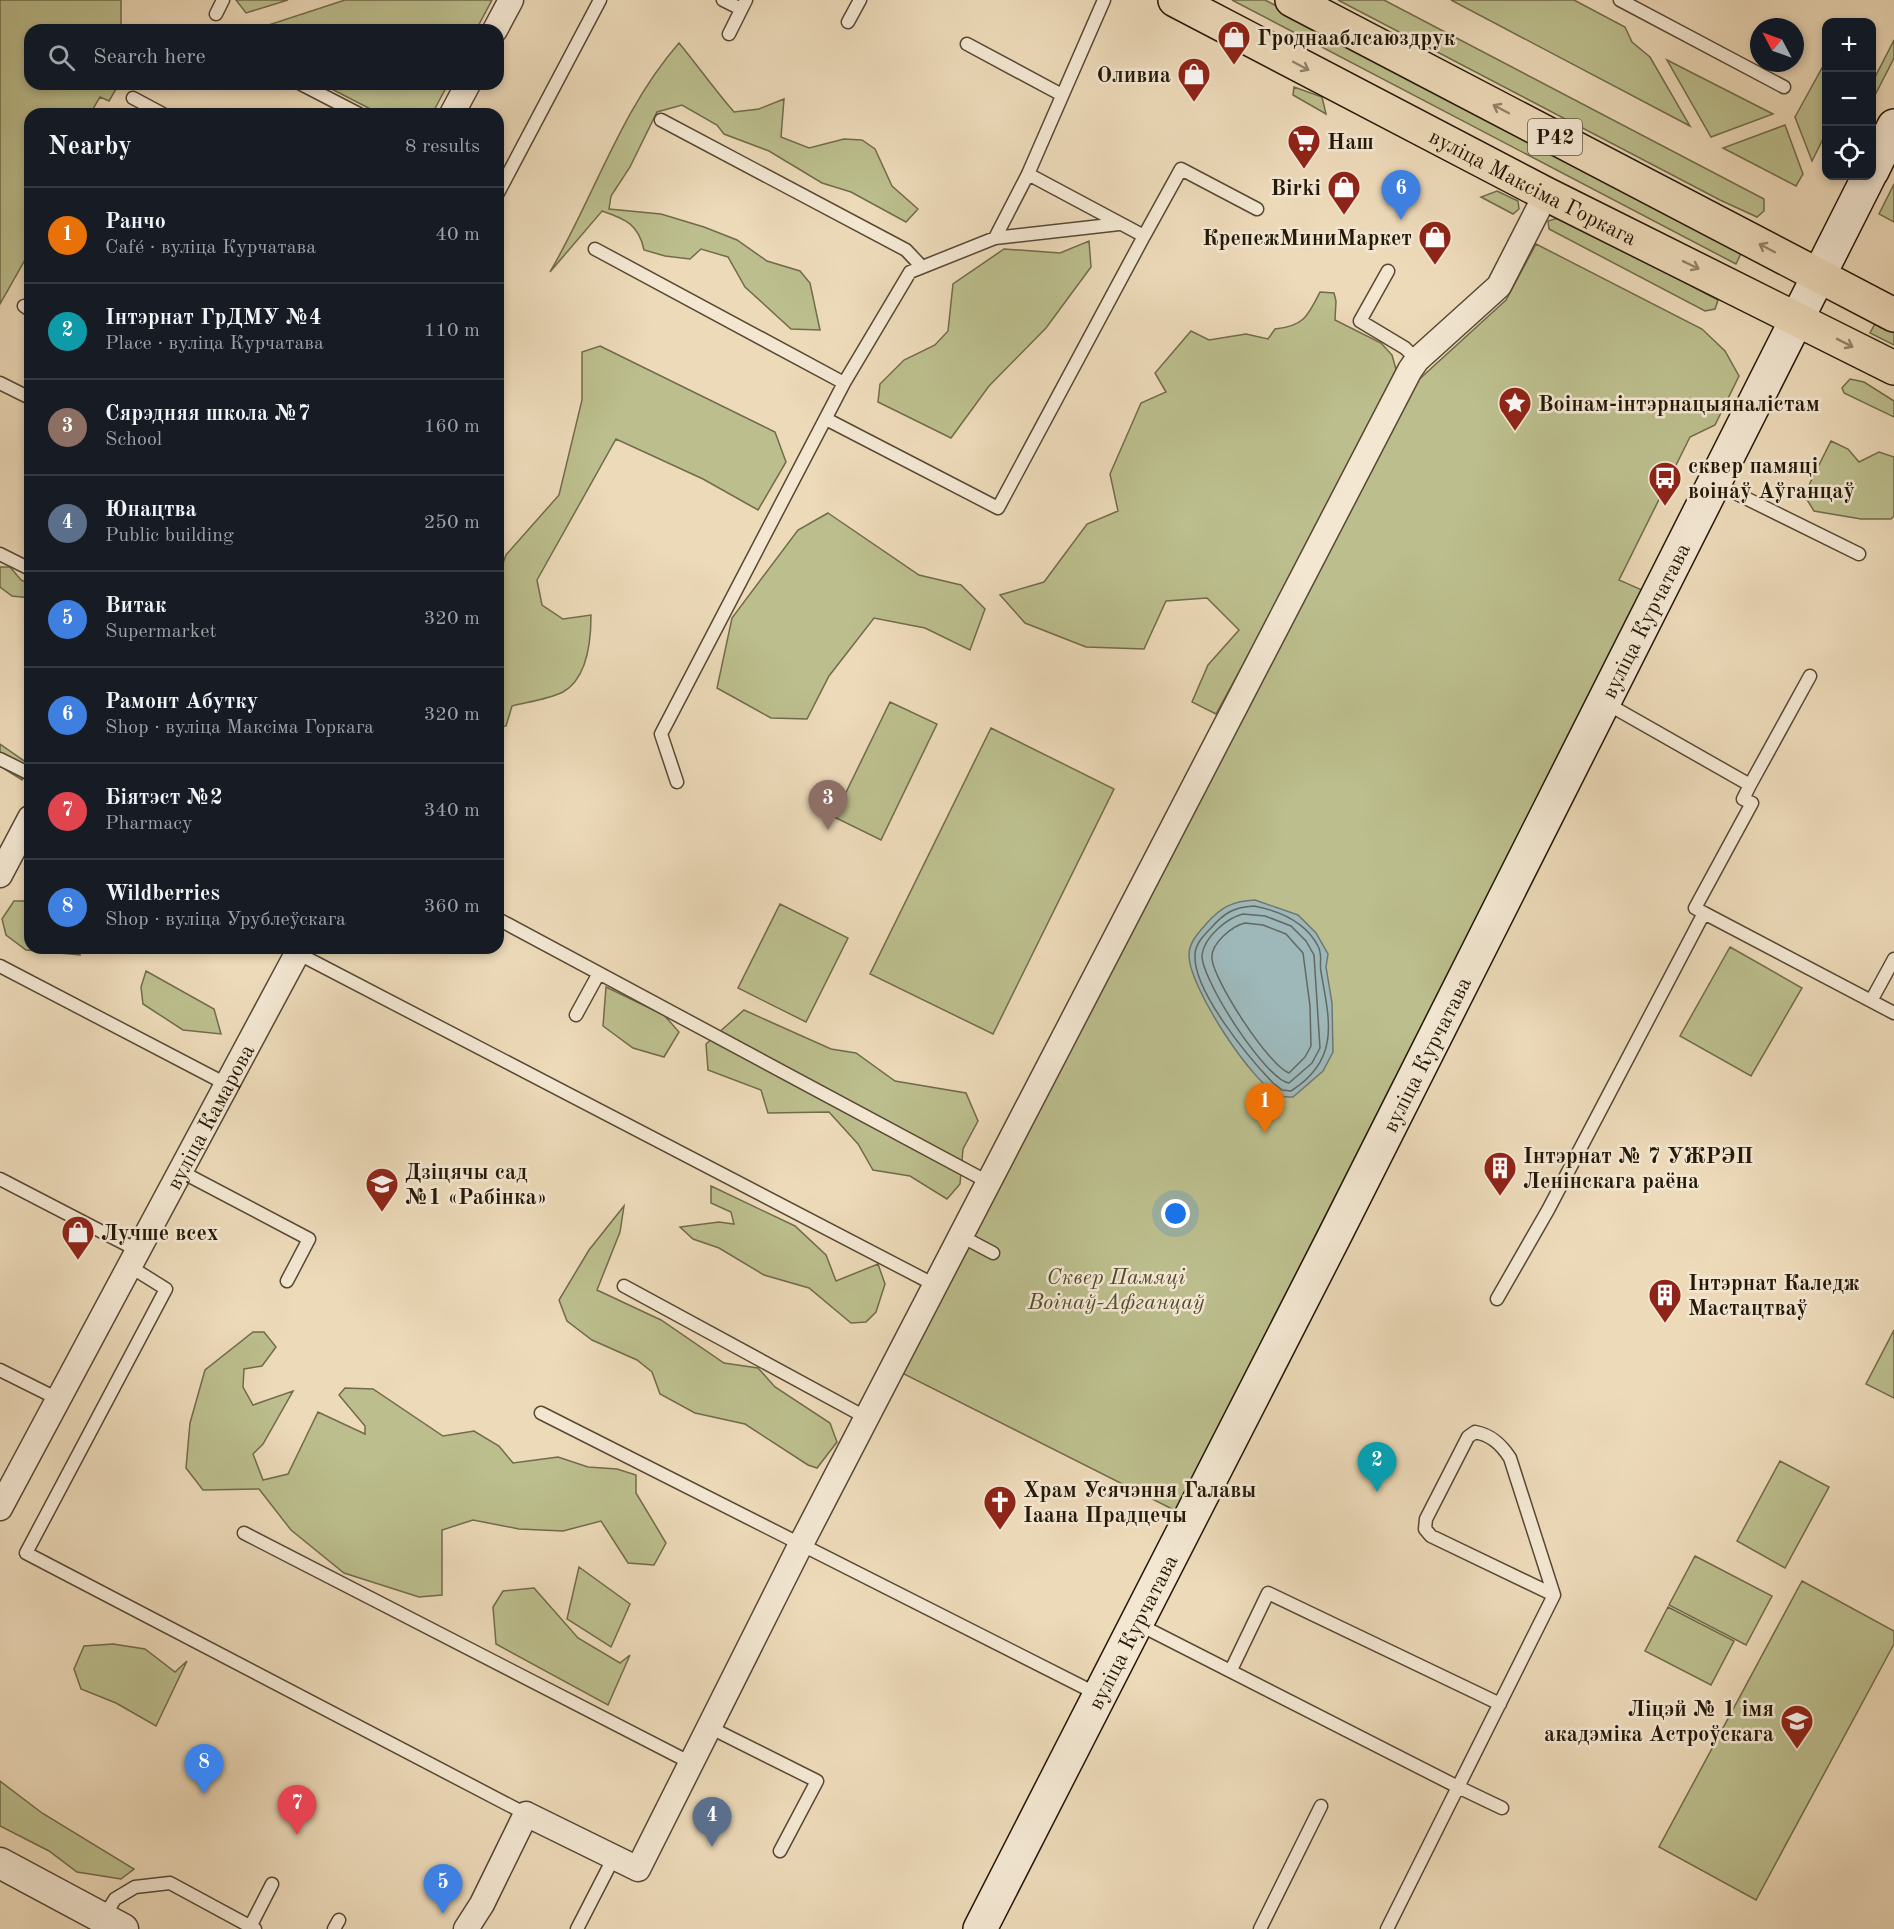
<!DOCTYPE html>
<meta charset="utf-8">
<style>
body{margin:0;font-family:"Old Standard TT",serif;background:#20242c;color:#f1f3f6}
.controls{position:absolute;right:18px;top:18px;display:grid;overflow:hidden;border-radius:12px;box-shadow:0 3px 9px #0003}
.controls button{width:54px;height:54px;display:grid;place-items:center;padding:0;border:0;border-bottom:2px solid #363941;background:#171b24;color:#f1f3f6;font:30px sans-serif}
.compass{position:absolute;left:1750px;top:18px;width:54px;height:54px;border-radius:50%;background:#171b24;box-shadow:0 3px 9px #0003;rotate:311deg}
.you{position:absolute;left:1176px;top:1214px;width:21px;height:21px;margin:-15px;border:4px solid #fff;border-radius:50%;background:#1a73e8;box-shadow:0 0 0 9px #1a73e833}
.badge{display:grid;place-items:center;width:39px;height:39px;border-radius:50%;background:#c59692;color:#fff;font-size:20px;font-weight:700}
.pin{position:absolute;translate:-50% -50px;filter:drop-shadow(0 2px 3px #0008)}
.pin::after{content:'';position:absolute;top:32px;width:21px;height:18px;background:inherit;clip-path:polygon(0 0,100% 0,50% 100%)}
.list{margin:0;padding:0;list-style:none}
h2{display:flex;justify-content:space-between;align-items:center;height:78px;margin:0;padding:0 24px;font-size:26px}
h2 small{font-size:20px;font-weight:400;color:#9ea1a6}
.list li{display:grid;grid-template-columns:39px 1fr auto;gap:18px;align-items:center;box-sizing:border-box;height:96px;padding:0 24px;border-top:2px solid #363941}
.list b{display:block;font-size:22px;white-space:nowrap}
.list p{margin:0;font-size:20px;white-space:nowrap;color:#9ea1a6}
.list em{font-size:20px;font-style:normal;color:#9ea1a6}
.icon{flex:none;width:33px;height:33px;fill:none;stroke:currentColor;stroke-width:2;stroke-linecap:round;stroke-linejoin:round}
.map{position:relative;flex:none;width:1894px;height:1929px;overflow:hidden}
.search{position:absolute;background:#171b24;box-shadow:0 3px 9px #0003;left:24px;top:24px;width:480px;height:66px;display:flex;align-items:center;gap:15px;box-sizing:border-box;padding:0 21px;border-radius:18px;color:#9ea1a6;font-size:22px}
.panel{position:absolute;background:#171b24;box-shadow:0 3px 9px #0003;left:24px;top:108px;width:480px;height:846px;border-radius:18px}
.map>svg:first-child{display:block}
</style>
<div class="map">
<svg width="1894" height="1929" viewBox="0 0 1894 1929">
<rect width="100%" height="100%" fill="#eddab9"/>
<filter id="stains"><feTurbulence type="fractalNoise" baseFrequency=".00333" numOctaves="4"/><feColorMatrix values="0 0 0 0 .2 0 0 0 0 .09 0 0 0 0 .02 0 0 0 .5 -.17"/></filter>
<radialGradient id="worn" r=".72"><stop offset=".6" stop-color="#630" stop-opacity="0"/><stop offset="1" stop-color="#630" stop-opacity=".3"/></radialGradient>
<path fill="#bcbe8d" stroke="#706b4a" stroke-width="1.5" d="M0,0H121V30H30V84H119L109,101L100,97L90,114H30V251L0,304Z
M236,0H288L246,13Z
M345,0H492L476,30H253Z
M1232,0H1265L1743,249L1736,264Z
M1338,0H1384L1764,199V211L1757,217L1720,200Z
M1451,0H1574L1625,27L1632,42L1650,57L1690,126Z
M1894,40V58L1872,101V83Z
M679,43C698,66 714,89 734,112L759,109L784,99L781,137L809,148L844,139L862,140L875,149L892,186L918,209L906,222L851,192L822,183L769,151L724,134L717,125L682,105L657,112L630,167L611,196L609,209L661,214L704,227L737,240L767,261L800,271L810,283L820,330L791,329L745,287L728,257L701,249L690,259L665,256L644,250C639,225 626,219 602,211L550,272C594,197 621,109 679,43Z
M1667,60L1773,114L1711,137Z
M1822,68L1826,78V133L1812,161L1795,117Z
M322,84H448L432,114H380Z
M1294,87L1322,97L1326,114L1293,95Z
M1785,125L1803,174L1796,186L1723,148Z
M1894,184V222L1879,214Z
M1497,191L1518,201L1519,209L1513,214L1481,197Z
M1561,217L1718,300L1715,309L1705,311L1549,229L1548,221Z
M1089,241L1091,267L1046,328L989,386L951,438L878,402L880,384L904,360L935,345L948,331L953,284L1004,249L1060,253Z
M1536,244L1702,329L1725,351L1739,376L1715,425L1690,437L1619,580L1642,590L1176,1511L900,1372L1413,385L1506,300Z
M1320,292L1334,293L1336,301L1335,320L1381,343L1392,355L1399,380L1216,714L1192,702L1208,665L1239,630L1207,598L1166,601L1144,649L1086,647L1025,623L1000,595L1044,582L1087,524L1118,511L1110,474L1141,403L1166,392L1155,373L1191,331L1209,340L1246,334L1268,339L1275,329C1304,326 1308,316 1320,292Z
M1877,320L1894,329V345L1870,333Z
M600,346L775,432L786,462L758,510L703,479L616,439L537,580L542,605L563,619L591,615C591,641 588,678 563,692C549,699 528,702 512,706L506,726L498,728V577L506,555L559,495L582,400V352Z
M1850,379L1864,382L1894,401V417L1844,393L1842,388Z
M1831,441L1848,449L1859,462L1879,452L1894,457V516L1891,519H1861L1814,511L1804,495Z
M828,513L919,575L961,585L985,609L970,650L925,628L874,618L829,676L807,719L771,718L717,688L732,618L798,530Z
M0,567H10L21,580L30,584V598L12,596L0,587Z
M890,702L937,724L881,840L834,817Z
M991,728L1114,789L993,1034L870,974Z
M0,744L30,765L22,780L0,766Z
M14,901H24L30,910V948H78L80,955L26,950L6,935L2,919Z
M780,904L848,938L806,1022L738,988Z
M1730,947L1802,988L1751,1076L1680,1036Z
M146,971L214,1009L221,1034L183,1030L143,1004L141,987Z
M606,987L664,1015L679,1032L664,1057L633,1048L603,1026Z
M744,1010L831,1049L856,1053L895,1081L966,1093L978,1121L963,1149L960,1184L947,1199L910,1176L873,1170L858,1144L829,1112L768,1113L761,1090L708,1070L706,1044Z
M711,1186L795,1226L826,1255L836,1281L878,1264L885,1284L876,1312L866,1322L851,1323L809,1288L764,1275L719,1248L693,1239L680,1227L719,1222L734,1224L731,1212L711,1203Z
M624,1206L620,1232L597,1290L661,1320L724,1363L758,1368L775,1387L830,1423L837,1442L817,1468L808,1465L745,1424L695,1413L660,1394L652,1372L637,1360L592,1340L567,1321L559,1300L589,1250Z
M1894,1330V1398L1866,1384Z
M253,1332H264L276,1347L262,1366L244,1369L243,1387L253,1405L293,1391L263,1444L253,1454L263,1480L288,1474L318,1412L365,1434V1426L339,1395L345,1388L373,1389L443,1436L474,1431L499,1446L513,1463L558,1457L588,1467L617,1469L636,1475V1493L666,1543L654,1565L628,1563L601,1521L563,1531L519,1529L473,1520L442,1530V1595L419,1597L344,1573L291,1530L259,1489L203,1490L186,1468L190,1423L205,1370Z
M1780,1461L1829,1487L1785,1568L1737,1541Z
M1695,1556L1772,1596L1746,1645L1669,1605Z
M579,1567L630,1604L611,1647L567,1619Z
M1802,1581L1894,1631V1644L1756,1900L1659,1847Z
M534,1588L578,1638L620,1663L630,1655L608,1705L496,1644L493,1607L503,1591Z
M1668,1607L1734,1641L1711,1685L1645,1651Z
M113,1644L145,1649L175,1672L187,1661L156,1726L116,1703L81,1689L74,1669L84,1646Z
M0,1781L42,1813L134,1869L121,1879L77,1872L49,1851L0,1826Z"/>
<path fill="#9eb8ba" stroke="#6e7872" stroke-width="1.5" d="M1255,900L1298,915L1316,933L1328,954L1326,967L1332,1003L1333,1052L1323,1071L1293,1097C1289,1097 1283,1097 1280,1096C1252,1084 1188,985 1189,955C1189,942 1199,932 1207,923C1221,907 1233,901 1255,900Z"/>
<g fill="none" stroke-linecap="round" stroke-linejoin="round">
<path stroke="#626860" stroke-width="1.5" d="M1254,906C1280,911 1305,921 1318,946C1323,955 1319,963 1321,972C1330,1022 1340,1060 1291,1091L1282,1090L1273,1083C1249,1058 1193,991 1195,955C1195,944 1204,935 1211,928C1224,913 1234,907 1254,906Z
M1243,914L1265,916L1291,926L1306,941L1314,955L1320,1048L1312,1063L1289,1083C1267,1081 1201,980 1202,955C1204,937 1227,918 1243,914Z
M1245,923L1263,925L1286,934L1303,953L1310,1006L1311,1046L1305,1057L1289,1073C1269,1066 1214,981 1212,959C1210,944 1232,926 1245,923Z"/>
<g stroke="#574834" stroke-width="15">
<path id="service" d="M723,0L741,9
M1620,0L1784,87
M216,14L223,0
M848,22L860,0
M729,34L746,0
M967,44L1062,95
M301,84L359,114
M133,98L163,114
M661,120L906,250L922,267
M498,193L600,0
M1144,236L1181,169L1257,209
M995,238L1119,224
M595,249L844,383
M1388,271L1360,321L1405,348L1417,360
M24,306L30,310
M0,383L30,398
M826,419L998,508L1144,236L1028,174
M1715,483L1859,554
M0,554L30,569
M1604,702L1750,785L1810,676
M0,759L30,774
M677,782L661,734L844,383L910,272L995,238L1028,174L1104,0
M1704,913L1695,908L1752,803L1743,799L1750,785
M498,919L988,1182
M297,953L935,1285
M0,966L226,1084
M1871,1001L1894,959
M576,1015L599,973
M180,1171L309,1239L287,1281
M0,1179L137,1250
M961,1236L993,1253
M129,1266L166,1289L26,1553L526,1814
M624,1286L867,1418
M1497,1299L1548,1210L1704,913L1894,1013
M0,1370L58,1399
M541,1413L1099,1695
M244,1533L693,1764
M1138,1624L1458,1787L1387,1929
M1231,1670L1268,1593L1500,1704
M711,1728L817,1781L780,1851
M1502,1808L1458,1787L1554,1595L1510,1458C1501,1444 1491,1435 1475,1432L1468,1437L1426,1519L1425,1529L1431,1536L1554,1595
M103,1918L115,1899L135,1887L170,1883L255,1929
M250,1927L272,1884
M334,1929L339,1920
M577,1929L614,1857
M1260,1929L1321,1806"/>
</g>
<g stroke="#574834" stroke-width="27">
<g id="minor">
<path d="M495,30L511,0"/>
<path d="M452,114L468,84"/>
<path d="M0,875L30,818"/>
<path id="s1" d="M0,1508L300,948"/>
<path d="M466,1929L482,1904L526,1814L638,1869L801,1544L1410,370L1417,360L1499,286L1546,194"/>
</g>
</g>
<g stroke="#574834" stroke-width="33">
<path id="tertiary" d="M0,1863L123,1929"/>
</g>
<g stroke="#251807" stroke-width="36">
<g id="secondary">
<path d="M1872,171L1894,126"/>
<path id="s2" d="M980,1929L1334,1237L1869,176"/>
</g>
</g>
<g stroke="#251807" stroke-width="36">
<g id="primary">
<path id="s3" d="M1175,0L1546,194L1894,368"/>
<path d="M1292,0L1894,315"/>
</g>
</g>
<use href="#service" stroke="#f3e7d2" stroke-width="12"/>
<use href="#minor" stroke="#f3e7d2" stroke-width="24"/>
<use href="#tertiary" stroke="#f3e7d2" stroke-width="30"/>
<use href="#secondary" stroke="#f3e7d2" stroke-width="33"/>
<use href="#primary" stroke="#eddab9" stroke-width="33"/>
</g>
<defs><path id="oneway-shaft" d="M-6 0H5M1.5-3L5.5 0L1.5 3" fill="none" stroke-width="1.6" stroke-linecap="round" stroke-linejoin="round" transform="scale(1.5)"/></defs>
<g stroke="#938369">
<use href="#oneway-shaft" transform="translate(1301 66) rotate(28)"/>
<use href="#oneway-shaft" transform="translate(1501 109) rotate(-152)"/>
<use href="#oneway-shaft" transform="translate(1767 248) rotate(-152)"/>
<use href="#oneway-shaft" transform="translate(1691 265) rotate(26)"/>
<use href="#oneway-shaft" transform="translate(1845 343) rotate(27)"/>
</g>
<defs>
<g id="shop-pin" transform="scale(1.725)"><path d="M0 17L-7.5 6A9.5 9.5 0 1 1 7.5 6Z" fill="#8f2418" stroke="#f3e7d2"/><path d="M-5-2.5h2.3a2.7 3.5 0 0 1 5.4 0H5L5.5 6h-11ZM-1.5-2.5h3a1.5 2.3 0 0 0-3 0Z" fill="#fff"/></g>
<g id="supermarket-pin" transform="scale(1.725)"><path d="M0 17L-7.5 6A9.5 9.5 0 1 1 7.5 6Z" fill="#8f2418" stroke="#f3e7d2"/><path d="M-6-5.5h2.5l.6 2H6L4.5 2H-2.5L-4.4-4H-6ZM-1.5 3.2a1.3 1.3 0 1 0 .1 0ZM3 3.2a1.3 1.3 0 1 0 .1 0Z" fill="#fff"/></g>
<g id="sight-pin" transform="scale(1.725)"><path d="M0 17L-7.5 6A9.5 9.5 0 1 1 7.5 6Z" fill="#8f2418" stroke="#f3e7d2"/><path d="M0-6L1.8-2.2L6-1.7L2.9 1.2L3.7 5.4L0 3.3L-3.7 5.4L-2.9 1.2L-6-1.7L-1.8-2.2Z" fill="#fff"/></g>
<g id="bus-pin" transform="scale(1.725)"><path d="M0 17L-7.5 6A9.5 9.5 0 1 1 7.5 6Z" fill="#8f2418" stroke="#f3e7d2"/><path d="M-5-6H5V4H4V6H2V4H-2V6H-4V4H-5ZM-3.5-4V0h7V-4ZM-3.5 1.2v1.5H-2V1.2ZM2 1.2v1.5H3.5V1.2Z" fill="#fff"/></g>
<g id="building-pin" transform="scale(1.725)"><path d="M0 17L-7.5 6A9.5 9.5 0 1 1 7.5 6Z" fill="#8f2418" stroke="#f3e7d2"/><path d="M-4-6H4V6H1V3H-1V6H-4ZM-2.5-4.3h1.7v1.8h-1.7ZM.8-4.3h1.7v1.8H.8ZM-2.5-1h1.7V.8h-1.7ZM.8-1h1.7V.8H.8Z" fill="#fff"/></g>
<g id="school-pin" transform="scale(1.725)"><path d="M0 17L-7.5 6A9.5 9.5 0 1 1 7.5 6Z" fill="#8f2418" stroke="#f3e7d2"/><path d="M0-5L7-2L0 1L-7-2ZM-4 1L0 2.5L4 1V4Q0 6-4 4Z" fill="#fff"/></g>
<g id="church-pin" transform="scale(1.725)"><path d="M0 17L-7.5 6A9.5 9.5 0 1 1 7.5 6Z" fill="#8f2418" stroke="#f3e7d2"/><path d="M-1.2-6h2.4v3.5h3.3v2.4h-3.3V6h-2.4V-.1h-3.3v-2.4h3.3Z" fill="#fff"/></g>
</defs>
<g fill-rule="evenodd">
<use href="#shop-pin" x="1234" y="37"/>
<use href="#shop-pin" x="1194" y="74"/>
<use href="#supermarket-pin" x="1304" y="141"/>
<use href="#shop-pin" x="1344" y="187"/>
<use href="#shop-pin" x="1435" y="237"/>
<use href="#sight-pin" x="1515" y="403"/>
<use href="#bus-pin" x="1665" y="478"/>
<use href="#building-pin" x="1500" y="1168"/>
<use href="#school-pin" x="382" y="1184"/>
<use href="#shop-pin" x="78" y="1232"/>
<use href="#building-pin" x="1665" y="1295"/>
<use href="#church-pin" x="1000" y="1502"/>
<use href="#school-pin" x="1797" y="1721"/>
</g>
<g text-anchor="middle" stroke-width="5" stroke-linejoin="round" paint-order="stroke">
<rect fill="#f3e7d2" stroke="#635644" stroke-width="1.5" x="1528" y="119" width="54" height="36" rx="4.5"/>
<g font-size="21" font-weight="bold" fill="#251807">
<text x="1555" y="144">Р42</text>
</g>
<g font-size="22" font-weight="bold" fill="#251807" stroke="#f3e7d2" text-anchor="start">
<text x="1257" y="45">Гроднааблсаюздрук</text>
<text x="1171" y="82" text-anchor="end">Оливиа</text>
<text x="1327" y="149">Наш</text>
<text x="1321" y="195" text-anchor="end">Birki</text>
<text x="1412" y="245" text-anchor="end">КрепежМиниМаркет</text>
<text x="1538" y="411">Воінам-інтэрнацыяналістам</text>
<text x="1688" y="473">сквер памяці<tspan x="1688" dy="25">воінаў Аўганцаў</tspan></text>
<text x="1523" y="1163">Інтэрнат № 7 УЖРЭП<tspan x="1523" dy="25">Ленінскага раёна</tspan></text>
<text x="405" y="1179">Дзіцячы сад<tspan x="405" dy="25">№1 «Рабінка»</tspan></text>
<text x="101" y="1240">Лучше всех</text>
<text x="1688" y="1290">Інтэрнат Каледж<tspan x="1688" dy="25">Мастацтваў</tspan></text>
<text x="1023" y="1497">Храм Усячэння Галавы<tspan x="1023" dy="25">Іаана Прадцечы</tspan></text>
<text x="1774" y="1716" text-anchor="end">Ліцэй № 1 імя<tspan x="1774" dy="25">акадэміка Астроўскага</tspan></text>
</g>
<g font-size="22" fill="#251807" stroke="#f3e7d2">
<text dy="8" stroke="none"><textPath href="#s3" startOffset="404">вуліца Максіма Горкага</textPath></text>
<text dy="8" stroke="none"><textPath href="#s2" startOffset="1468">вуліца Курчатава</textPath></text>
<text dy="8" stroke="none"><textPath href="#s2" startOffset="982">вуліца Курчатава</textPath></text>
<text dy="8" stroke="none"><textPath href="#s1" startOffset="444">вуліца Камарова</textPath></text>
<text dy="8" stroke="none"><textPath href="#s2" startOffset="334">вуліца Курчатава</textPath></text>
</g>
<g font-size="22" font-style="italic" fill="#524a2f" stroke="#f3e7d2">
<text x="1116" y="1284">Сквер Памяці<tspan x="1116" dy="25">Воінаў-Афганцаў</tspan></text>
</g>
</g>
<rect width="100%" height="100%" filter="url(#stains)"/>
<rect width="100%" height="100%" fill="url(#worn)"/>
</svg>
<div class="controls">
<button>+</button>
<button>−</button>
<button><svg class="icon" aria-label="locate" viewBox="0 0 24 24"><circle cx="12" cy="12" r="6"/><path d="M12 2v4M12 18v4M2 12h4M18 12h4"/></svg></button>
</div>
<svg class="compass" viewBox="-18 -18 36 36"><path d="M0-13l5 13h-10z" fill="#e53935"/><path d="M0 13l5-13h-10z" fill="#9ea1a6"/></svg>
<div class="you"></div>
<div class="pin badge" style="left:1265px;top:1133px;background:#e8710a">1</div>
<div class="pin badge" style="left:1377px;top:1492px;background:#0f9aa8">2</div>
<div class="pin badge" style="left:828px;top:830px;background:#8d6e63">3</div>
<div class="pin badge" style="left:712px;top:1847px;background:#5c6f8a">4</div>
<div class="pin badge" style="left:443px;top:1914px;background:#3f7fe0">5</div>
<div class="pin badge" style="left:1401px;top:220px;background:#3f7fe0">6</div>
<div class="pin badge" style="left:297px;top:1835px;background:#e0444e">7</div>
<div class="pin badge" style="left:204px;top:1794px;background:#3f7fe0">8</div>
<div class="search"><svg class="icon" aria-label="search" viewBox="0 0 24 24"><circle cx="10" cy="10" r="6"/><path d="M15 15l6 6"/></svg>Search here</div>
<section class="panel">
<h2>Nearby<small>8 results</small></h2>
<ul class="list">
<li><span class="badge" style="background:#e8710a">1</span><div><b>Ранчо</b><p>Café · вуліца Курчатава</p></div><em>40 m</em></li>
<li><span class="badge" style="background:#0f9aa8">2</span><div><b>Інтэрнат ГрДМУ №4</b><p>Place · вуліца Курчатава</p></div><em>110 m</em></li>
<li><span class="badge" style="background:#8d6e63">3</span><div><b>Сярэдняя школа №7</b><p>School</p></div><em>160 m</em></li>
<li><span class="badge" style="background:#5c6f8a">4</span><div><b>Юнацтва</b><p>Public building</p></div><em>250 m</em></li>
<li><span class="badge" style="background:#3f7fe0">5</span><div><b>Витак</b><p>Supermarket</p></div><em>320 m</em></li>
<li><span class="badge" style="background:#3f7fe0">6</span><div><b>Рамонт Абутку</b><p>Shop · вуліца Максіма Горкага</p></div><em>320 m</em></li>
<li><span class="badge" style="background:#e0444e">7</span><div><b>Біятэст №2</b><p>Pharmacy</p></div><em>340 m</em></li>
<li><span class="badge" style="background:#3f7fe0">8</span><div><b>Wildberries</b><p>Shop · вуліца Урублеўскага</p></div><em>360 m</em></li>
</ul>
</section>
</div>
